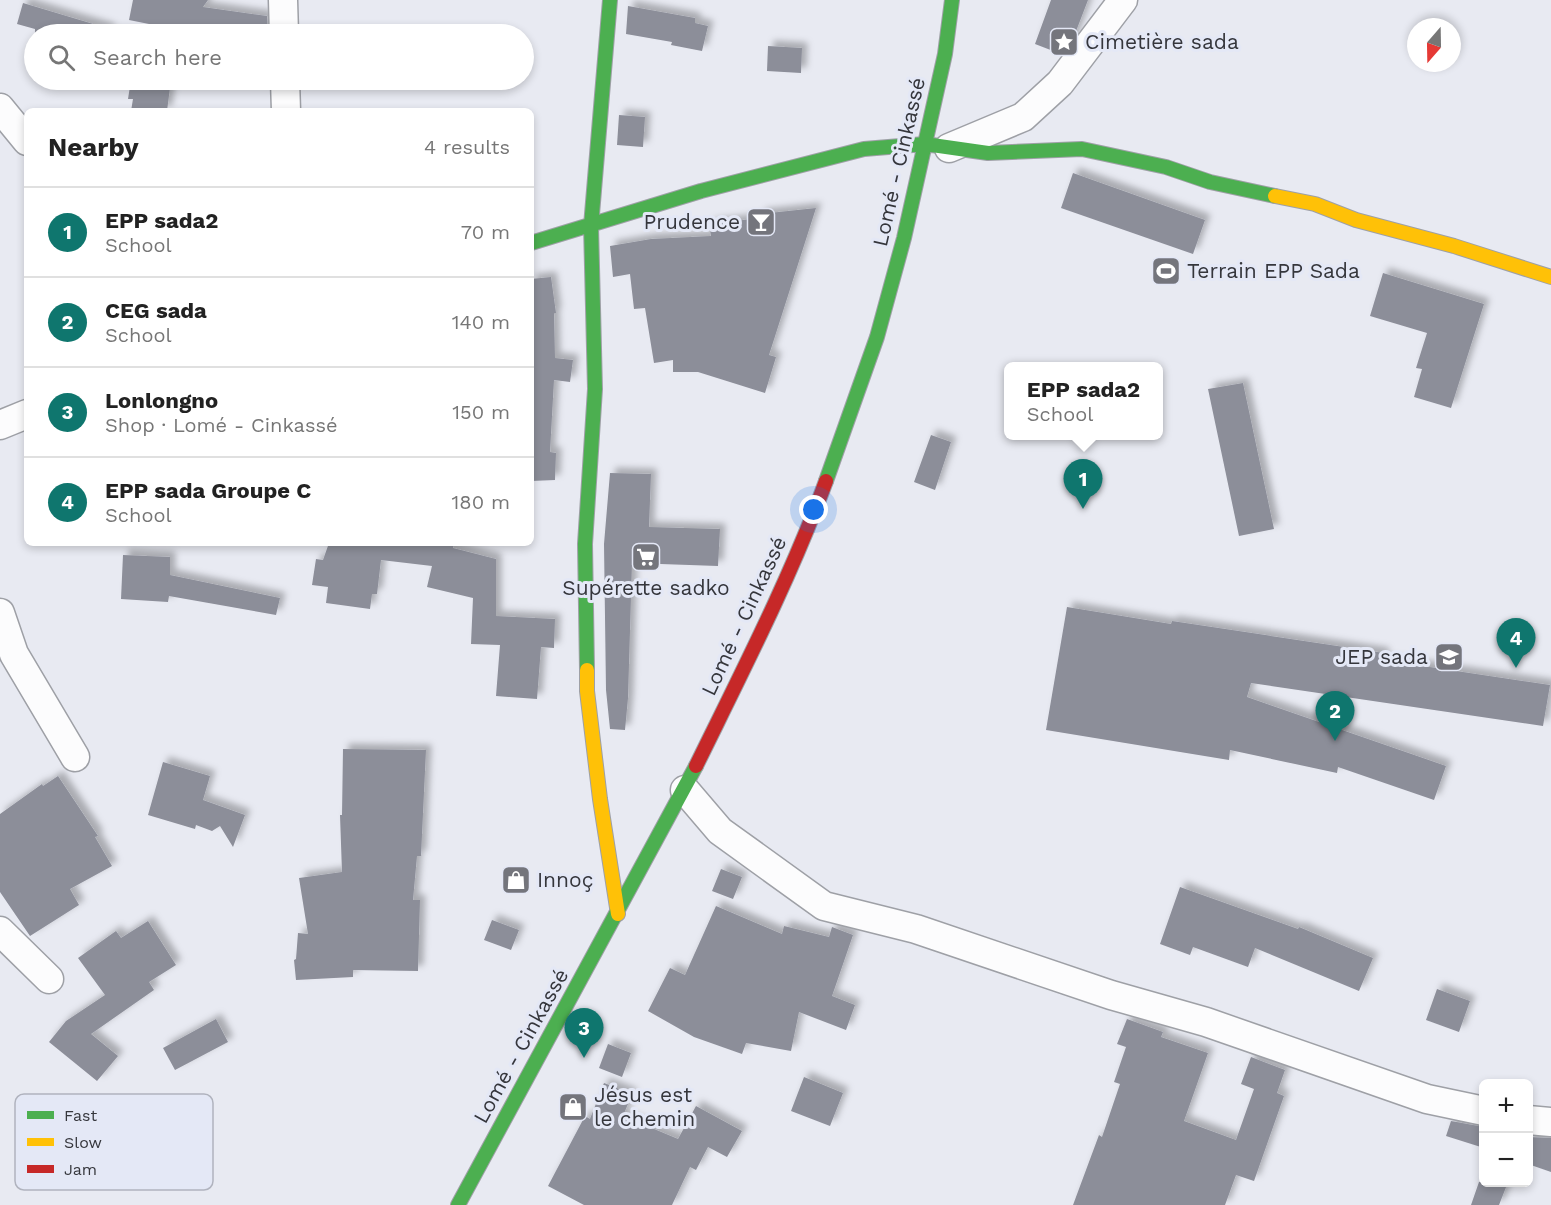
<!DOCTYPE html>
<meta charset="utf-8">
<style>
body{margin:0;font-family:"Work Sans",sans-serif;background:#f6f6f6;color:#222}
.controls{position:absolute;right:18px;bottom:18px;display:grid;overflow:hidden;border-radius:9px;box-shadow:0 3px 9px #0003}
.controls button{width:54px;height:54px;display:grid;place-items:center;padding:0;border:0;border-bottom:2px solid #e0e0e0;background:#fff;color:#222;font:30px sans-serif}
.compass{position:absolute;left:1407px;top:18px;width:54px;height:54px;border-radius:50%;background:#fff;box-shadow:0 3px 9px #0003;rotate:200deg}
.you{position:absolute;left:814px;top:510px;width:21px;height:21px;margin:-15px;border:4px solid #fff;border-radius:50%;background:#1a73e8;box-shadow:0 0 0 9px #1a73e833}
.badge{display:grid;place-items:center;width:39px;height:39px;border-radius:50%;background:#0f766e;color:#fff;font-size:20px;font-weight:700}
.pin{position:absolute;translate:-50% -50px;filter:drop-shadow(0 2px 3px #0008)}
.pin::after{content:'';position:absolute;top:32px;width:21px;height:18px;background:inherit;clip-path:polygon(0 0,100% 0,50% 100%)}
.popup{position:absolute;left:1004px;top:362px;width:159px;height:78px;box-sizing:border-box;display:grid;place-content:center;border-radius:9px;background:#fff;filter:drop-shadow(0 2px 4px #0005);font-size:20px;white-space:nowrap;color:#767676}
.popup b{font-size:22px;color:#222}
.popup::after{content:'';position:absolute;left:50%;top:100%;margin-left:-12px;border:12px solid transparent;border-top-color:#fff}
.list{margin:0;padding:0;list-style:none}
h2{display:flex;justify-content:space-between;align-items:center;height:78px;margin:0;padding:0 24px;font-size:26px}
h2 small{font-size:20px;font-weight:400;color:#767676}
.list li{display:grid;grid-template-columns:39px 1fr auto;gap:18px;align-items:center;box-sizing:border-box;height:90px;padding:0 24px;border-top:2px solid #e0e0e0}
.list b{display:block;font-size:22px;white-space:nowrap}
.list p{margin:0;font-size:20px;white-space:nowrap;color:#767676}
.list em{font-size:20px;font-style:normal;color:#767676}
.icon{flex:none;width:33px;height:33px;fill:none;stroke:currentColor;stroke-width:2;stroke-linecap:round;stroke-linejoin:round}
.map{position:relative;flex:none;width:1551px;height:1205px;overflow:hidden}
.search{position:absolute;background:#fff;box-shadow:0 3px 9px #0003;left:24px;top:24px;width:510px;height:66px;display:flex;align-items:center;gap:15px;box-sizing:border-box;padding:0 21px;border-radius:33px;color:#767676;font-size:22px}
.panel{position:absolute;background:#fff;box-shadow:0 3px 9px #0003;left:24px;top:108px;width:510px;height:438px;border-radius:9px}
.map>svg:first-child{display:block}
</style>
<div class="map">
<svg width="1551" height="1205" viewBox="0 0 1551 1205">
<defs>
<filter id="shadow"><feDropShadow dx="5.5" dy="-5.5" stdDeviation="3" flood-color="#0004"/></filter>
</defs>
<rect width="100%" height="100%" fill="#e8eaf2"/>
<path fill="#8c8e99" filter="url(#shadow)" d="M133,0H208L203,7L267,16L268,34H167L169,28L129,20Z
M1051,0H1088L1073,39L1061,54L1035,44Z
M23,3L110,29L109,34H35V29L17,24Z
M628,6L695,18V23L708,26L702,51L671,45L672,42L626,34Z
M768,46L802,48L801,73L767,71Z
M131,80H171L167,111H131L133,99H128Z
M619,115L645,117L643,147L617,145Z
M1073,173L1205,220L1193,254L1061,208Z
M816,208L769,355L776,357L765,393L698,372H673V360L654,363L645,308L634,309L630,274L613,277L610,246L651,239L711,236L709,224L760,218V214Z
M1383,273L1484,304L1451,408L1414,397L1422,369L1416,368L1427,333L1370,316Z
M551,277L556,313H554L555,358L573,360L570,382L554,380L550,452L556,453L555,480L531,481V279Z
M1243,383L1274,529L1239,536L1208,389Z
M931,435L951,442L935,490L914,482Z
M610,473L651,474L649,527L720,529L718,566L632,563L628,698L625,730L610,729L606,690L604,544Z
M329,543H454L453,548L496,559V616L555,619L554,648L541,647L537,699L496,696L500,645L471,644L473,598L427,587L432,566L381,560L377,594H372L370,609L326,603L328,587L312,585L316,559L323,560Z
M123,555L170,557V575L280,598L276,615L169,596L168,602L121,599Z
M1067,607L1171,624L1172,621L1384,653L1383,660L1550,685L1543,726L1251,683L1247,697L1446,766L1434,800L1338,767L1337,773L1230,750L1229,760L1046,730Z
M343,749L426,750L421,856H417L413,900H420L418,971L353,970V977L296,980L294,960L296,959L298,933L308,934L299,878L342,872L340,815H342Z
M163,762L210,776L203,800L245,815L233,847L220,826L212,831L196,825L195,829L148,815Z
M58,776L98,836L95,837L112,866L70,889L79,905L30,936L0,892V814L42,784L43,786Z
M721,869L742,877L733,899L712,891Z
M1180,887L1298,929L1299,927L1373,958L1359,991L1255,948L1248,967L1193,947L1190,955L1160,944Z
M716,906L782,934L784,926L829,937L832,927L853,935L832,996L855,1005L846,1030L799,1012L791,1051L746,1043L742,1054L694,1037L648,1011L670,968L685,975Z
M492,920L519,930L511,950L484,940Z
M148,921L176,965L149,982L154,990L91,1034L118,1056L97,1081L49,1042L66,1021L105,995L78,958L116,931L121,938Z
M1437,989L1470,1001L1459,1032L1426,1020Z
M216,1019L228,1042L175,1070L163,1048Z
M1127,1019L1163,1032L1161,1037L1208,1053L1184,1121L1236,1140L1254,1089L1241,1084L1251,1057L1285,1070L1277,1093L1284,1096L1254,1181L1236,1175L1225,1205H1073L1099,1135L1102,1137L1120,1084L1114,1082L1126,1047L1117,1044Z
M608,1044L631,1053L622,1077L599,1068Z
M804,1077L843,1093L830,1126L791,1111Z
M604,1083L632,1094L623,1116L678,1139L696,1106L742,1131L727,1157L708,1147L696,1170L690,1167L672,1205H584L548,1186L585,1116L590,1119Z
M1451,1121L1484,1127V1148L1446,1136Z
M1528,1137L1551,1138V1172L1528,1164Z
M1479,1182H1508L1499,1205H1471Z"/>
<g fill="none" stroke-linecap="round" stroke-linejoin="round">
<g stroke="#9ea0a6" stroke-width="31">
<path id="street" d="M283,0L284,34
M285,80L286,111
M0,108L27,141
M949,148L1023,117L1060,83L1123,0
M0,425L27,414
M0,613L14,654L75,757
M685,790L720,831L824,906L916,929L1111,995L1206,1022L1427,1099L1484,1111
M0,931L49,979
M1528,1120L1551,1122"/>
</g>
<g stroke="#9ea0a6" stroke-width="16">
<path id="fast" d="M531,243L701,191L864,149L925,144L988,153L1082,149L1166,167L1210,182L1275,196
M826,481L877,337L904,238L945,54L952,0
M587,670L585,544L595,389L591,226L610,0
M458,1205L696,766"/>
</g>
<g stroke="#9ea0a6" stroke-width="16">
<path id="slow" d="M1275,196L1315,204L1356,220L1454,246L1551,277
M587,670V691L600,799L618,914"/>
</g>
<g stroke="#9ea0a6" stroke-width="16">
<path id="jam" d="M696,766C742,672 790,579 826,481"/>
</g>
<use href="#street" stroke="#fcfcfd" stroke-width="28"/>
<use href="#fast" stroke="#4caf50" stroke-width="14"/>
<use href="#slow" stroke="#ffc107" stroke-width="14"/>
<use href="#jam" stroke="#c62828" stroke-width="14"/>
</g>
<defs>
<g id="sight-square" transform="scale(1.5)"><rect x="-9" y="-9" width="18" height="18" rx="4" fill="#74757c" stroke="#e4e8f6"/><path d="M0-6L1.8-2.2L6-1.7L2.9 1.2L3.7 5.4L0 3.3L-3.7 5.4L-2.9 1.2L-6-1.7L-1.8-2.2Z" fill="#fff"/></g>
<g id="bar-square" transform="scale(1.5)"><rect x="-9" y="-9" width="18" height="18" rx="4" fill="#74757c" stroke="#e4e8f6"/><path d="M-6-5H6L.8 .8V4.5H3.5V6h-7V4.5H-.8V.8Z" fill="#fff"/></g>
<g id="stadium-square" transform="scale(1.5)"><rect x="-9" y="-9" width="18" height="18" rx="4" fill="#74757c" stroke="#e4e8f6"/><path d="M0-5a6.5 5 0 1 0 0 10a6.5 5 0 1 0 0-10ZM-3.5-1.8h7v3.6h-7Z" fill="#fff"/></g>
<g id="supermarket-square" transform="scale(1.5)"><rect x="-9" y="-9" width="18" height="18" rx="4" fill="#74757c" stroke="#e4e8f6"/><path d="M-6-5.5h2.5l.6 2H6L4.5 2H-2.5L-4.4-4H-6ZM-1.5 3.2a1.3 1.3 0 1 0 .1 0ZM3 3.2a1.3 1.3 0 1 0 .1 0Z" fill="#fff"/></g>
<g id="school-square" transform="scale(1.5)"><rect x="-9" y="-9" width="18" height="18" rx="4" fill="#74757c" stroke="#e4e8f6"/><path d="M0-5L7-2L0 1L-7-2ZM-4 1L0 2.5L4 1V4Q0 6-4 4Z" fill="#fff"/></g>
<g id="shop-square" transform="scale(1.5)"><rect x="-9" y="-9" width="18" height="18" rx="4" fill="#74757c" stroke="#e4e8f6"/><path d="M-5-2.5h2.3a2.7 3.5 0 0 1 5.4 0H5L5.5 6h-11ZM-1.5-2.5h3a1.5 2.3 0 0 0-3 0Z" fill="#fff"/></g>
</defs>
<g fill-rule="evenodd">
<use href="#sight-square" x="1064" y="42"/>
<use href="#bar-square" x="761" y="222"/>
<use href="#stadium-square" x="1166" y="271"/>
<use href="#supermarket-square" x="646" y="557"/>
<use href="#school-square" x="1449" y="657"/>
<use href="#shop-square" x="516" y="880"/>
<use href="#shop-square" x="573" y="1107"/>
</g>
<g text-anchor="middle" stroke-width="6" stroke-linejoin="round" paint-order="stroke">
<g font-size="21" fill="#35363c" stroke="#e4e8f6" text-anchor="start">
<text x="1085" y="49">Cimetière sada</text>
<text x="740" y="229" text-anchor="end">Prudence</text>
<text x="1187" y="278">Terrain EPP Sada</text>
<text x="646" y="595" text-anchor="middle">Supérette sadko</text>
<text x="1428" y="664" text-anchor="end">JEP sada</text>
<text x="537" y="887">Innoç</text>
<text x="594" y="1102">Jésus est<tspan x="594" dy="24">le chemin</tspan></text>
</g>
<g font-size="21" fill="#35363c" stroke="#e4e8f6">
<text transform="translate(899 162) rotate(-77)" y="7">Lomé - Cinkassé</text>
<text transform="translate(744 616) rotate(-65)" y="7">Lomé - Cinkassé</text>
<text transform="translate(521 1046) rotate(-61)" y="7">Lomé - Cinkassé</text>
</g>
</g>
<rect x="15" y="1094" width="198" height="96" rx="9" fill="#e4e8f6" stroke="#b0b3be" stroke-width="1.5"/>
<rect x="27" y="1111" width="27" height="8" fill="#4caf50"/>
<rect x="27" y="1138" width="27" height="8" fill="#ffc107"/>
<rect x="27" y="1165" width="27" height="8" fill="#c62828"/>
<g font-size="16" fill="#35363c">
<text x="64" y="1121">Fast</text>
<text x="64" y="1148">Slow</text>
<text x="64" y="1175">Jam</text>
</g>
</svg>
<div class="controls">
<button>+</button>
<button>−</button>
</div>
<svg class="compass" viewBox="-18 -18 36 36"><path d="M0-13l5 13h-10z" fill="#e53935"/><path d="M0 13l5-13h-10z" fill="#767676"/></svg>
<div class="you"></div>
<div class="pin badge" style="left:1083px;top:509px">1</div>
<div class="popup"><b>EPP sada2</b>School</div>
<div class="pin badge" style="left:1335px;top:741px">2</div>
<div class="pin badge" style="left:584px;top:1058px">3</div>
<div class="pin badge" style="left:1516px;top:668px">4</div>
<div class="search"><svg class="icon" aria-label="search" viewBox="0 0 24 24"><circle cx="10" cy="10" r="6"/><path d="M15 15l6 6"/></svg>Search here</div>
<section class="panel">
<h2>Nearby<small>4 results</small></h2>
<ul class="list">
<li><span class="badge">1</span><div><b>EPP sada2</b><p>School</p></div><em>70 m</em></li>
<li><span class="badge">2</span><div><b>CEG sada</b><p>School</p></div><em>140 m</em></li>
<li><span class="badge">3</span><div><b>Lonlongno</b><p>Shop · Lomé - Cinkassé</p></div><em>150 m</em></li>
<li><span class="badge">4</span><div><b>EPP sada Groupe C</b><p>School</p></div><em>180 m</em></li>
</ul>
</section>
</div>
